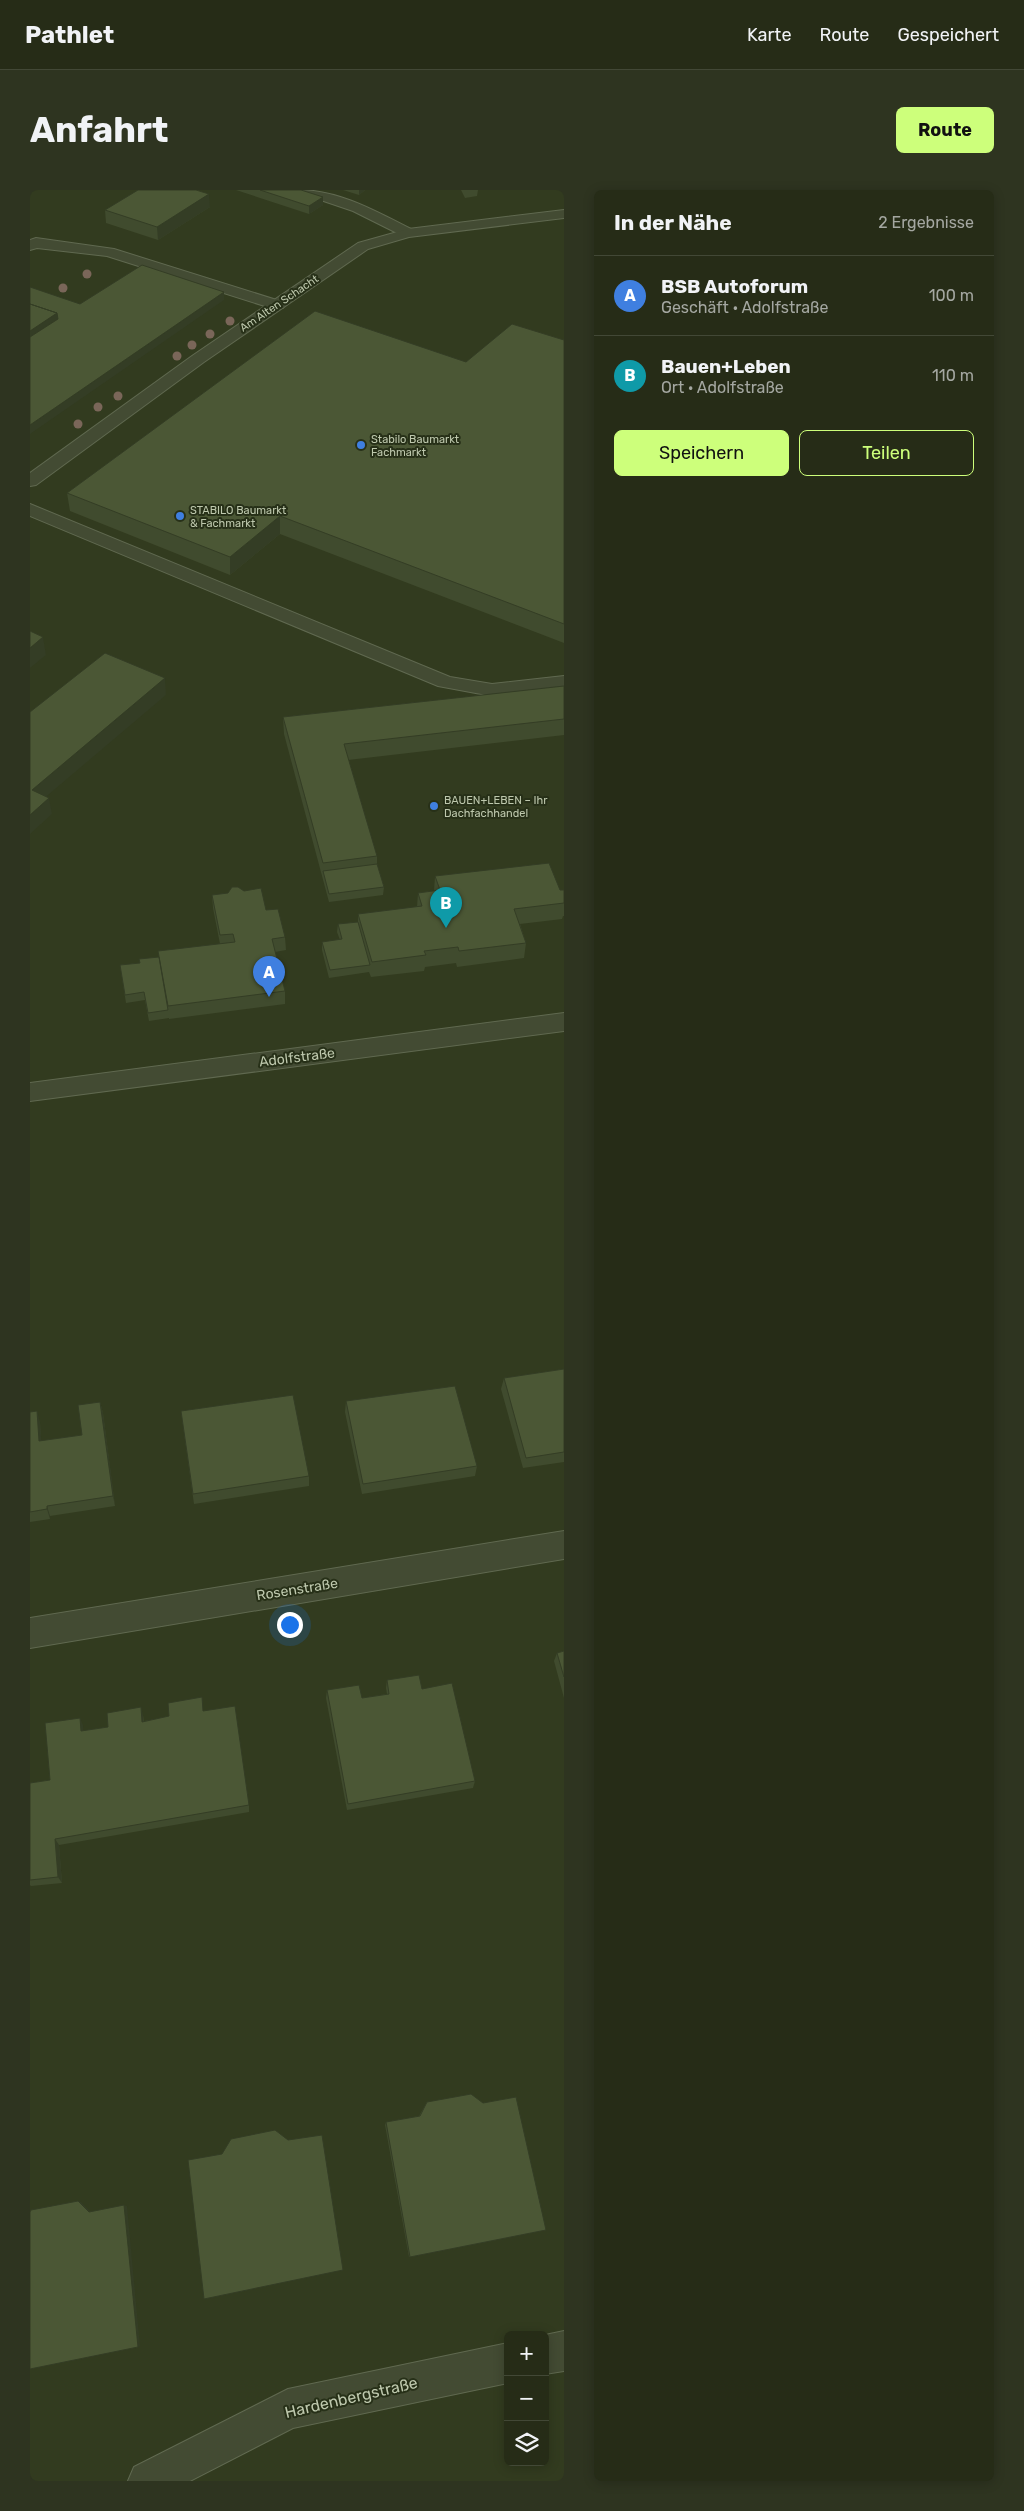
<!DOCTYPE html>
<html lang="de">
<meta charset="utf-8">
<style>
body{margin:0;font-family:Rubik,sans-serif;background:#2e3420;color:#f1f3f6}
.controls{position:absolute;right:15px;bottom:15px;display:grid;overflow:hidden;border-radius:8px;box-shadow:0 2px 12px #0003}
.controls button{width:45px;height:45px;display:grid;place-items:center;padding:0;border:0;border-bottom:1px solid #424836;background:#262c17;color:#f1f3f6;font:25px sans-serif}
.you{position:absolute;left:259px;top:1434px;width:18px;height:18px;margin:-12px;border:4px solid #fff;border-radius:50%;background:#1a73e8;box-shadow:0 0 0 8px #1a73e833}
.badge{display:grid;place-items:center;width:32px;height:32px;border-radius:50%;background:#cdff7b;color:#fff;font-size:16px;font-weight:700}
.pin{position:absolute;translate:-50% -41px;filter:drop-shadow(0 1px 2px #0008)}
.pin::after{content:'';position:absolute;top:26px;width:18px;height:15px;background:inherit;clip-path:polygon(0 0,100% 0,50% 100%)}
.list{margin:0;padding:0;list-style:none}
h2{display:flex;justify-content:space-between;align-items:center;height:65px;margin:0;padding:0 20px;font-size:21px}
h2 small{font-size:16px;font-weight:400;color:#a4a7a1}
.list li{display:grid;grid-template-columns:32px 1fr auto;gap:15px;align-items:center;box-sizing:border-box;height:80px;padding:0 20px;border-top:1px solid #424836}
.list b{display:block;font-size:19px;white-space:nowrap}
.list p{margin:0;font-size:16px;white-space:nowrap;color:#a4a7a1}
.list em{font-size:16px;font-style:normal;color:#a4a7a1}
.actions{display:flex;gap:10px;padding:15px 20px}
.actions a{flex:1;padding:11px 0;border:1px solid #cdff7b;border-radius:8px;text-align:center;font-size:18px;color:#cdff7b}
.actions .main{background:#cdff7b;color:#111}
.icon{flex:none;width:28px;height:28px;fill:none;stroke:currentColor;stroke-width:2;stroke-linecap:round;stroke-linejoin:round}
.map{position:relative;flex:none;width:534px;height:2291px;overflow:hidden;border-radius:8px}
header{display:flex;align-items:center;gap:30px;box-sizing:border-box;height:70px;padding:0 25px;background:#262c17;border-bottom:1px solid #424836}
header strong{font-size:24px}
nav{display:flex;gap:28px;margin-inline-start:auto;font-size:18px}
.intro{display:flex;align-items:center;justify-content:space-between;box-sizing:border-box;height:120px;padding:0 30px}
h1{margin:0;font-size:35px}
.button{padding:12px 22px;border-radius:8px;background:#cdff7b;color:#111;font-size:18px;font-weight:700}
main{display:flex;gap:30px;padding:0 30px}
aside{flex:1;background:#262c17;border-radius:8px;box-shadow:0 2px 12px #0003}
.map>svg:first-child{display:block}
</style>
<header>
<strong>Pathlet</strong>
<nav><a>Karte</a><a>Route</a><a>Gespeichert</a></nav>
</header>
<div class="intro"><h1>Anfahrt</h1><a class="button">Route</a></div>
<main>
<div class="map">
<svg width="534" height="2291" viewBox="0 0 534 2291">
<rect width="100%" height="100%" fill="#323b1f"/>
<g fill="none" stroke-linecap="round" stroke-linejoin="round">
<g stroke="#606950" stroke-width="2">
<path id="service" d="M268,0C310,0 347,22 383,40L385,43L378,47L373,46L323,21L270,3Z
M6,48L84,59L253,112L255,115L253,118H241L77,66L7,58L0,60V50Z
M0,314L420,487L462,494L534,486V498L462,506L408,496L0,326Z"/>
</g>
<g stroke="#606950" stroke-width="2">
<path id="minor" d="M534,20V28L379,47L338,59L174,172L6,295L0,296V283L162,166L328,53L378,39Z
M534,823V841L0,911V893Z
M534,1341V1369L0,1458V1428Z
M534,2141V2181L515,2184V2145Z
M478,2153V2193L263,2238L160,2291H98L104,2277L258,2199Z"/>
</g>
<use href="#service" fill="#434b33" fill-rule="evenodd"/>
<use href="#minor" fill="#434b33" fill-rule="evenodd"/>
</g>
<g fill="#7a6659">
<circle cx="57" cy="84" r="4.5"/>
<circle cx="33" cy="98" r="4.5"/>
<circle cx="200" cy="131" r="4.5"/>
<circle cx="180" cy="144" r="4.5"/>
<circle cx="162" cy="155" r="4.5"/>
<circle cx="147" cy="166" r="4.5"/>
<circle cx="88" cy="206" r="4.5"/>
<circle cx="68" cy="217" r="4.5"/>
<circle cx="48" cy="234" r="4.5"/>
</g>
<path fill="#404b2e" d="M206,0H271L293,15L279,24Z
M313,0H335L334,1L329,5Z
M431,0H449H448L447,6L435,8Z
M180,17L128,50L76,33L75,20Z
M534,150V453L250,344L200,385L40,321L37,303L436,172Z
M534,496V545L318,570L347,666V674L354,697L353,705L299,712L254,544L253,527Z
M405,686L530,700H534V726H533L532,729L490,734L496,753L494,768L427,777L426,773L395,777L394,781L341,787L339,782L299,788L292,760V752L310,750L307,742L308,734L328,732V724L387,717L388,703L404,701Z
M182,705L236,720L255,747L256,760L245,762L255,801V814L139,829V828L119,831L115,810L96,813L90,775L110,773L129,767L190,754L183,718Z
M534,1179V1272L493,1278L471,1199L474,1188Z
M316,1211L447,1276L445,1286L332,1304L315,1222Z
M70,1212L73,1223L85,1316L20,1326V1329L0,1332V1222L10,1232L11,1251L52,1245Z
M151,1221L279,1286V1296L164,1314Z
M534,1461V1508L524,1471L527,1463Z
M357,1490L392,1499L445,1591L443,1598L317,1620L296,1508L297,1500L332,1508L357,1504L356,1498Z
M174,1521L219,1615V1622L29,1655L32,1693L1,1696L0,1695V1593L20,1590L53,1535V1541L78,1537L113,1525L114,1531Z
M397,1912L516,2040L379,2067L355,1935L356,1932L389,1926Z"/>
<path fill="#343d25" d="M329,0H335L334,1L329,5Z
M179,4L180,17L128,50L127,37Z
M293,7V15L279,24V16Z
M194,102V110L0,244V235Z
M27,123L29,137L0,156V141Z
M250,326V344L200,385V367Z
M13,447L16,465L0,478V458Z
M135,488L136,505L5,616L2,600Z
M19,608L22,624L0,644V625Z
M70,1212L73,1223L85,1316L83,1306Z
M7,1221L10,1232L12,1261L9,1251Z
M17,1316L20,1326V1329L17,1319Z
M111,1517L113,1525L114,1539L112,1532Z
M50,1528L53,1535L54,1549L51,1541Z
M25,1649L29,1655L32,1693L28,1687Z
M48,2011L51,2012L62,2023L59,2022Z
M94,2015L97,2016L110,2156L108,2157Z"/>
<path fill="#4b5735" stroke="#343d25" d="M108,0H166L179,4L127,37L75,20Z
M230,0H271L293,7L279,16Z
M112,75L194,102L0,235V147L28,129L27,123L0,114V97L50,114Z
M0,114L27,123L0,141Z
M285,121L436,172L482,134L534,150V434L250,326L200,367L37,303Z
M0,441L13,447L0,458Z
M75,463L135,488L2,600L19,608L0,625V522Z
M534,496V529L314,554L347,666L293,673L253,527Z
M519,673L530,700H534V713L484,719L496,753L429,761L428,757L394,761L396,765L342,772L328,724L392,716L388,703L410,700L405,686Z
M347,674L354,697L299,704L293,681Z
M202,697H208L214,701L231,698L236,720L248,719L255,747L242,749L255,801L138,816L128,761L205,752L203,744L190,745L182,705L198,703Z
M328,732L340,775L300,780L292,752L312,749L308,734Z
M129,767L138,820L118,823L114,802L95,805L90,775L110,773L109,769Z
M534,1179V1262L496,1268L474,1188Z
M425,1196L447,1276L333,1294L316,1211Z
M263,1205L279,1286L163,1304L151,1221Z
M70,1212L83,1306L17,1316V1319L0,1322V1222L7,1221L9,1251L52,1245L48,1215Z
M534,1461V1487L527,1463Z
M389,1485L392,1499L422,1493L445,1591L318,1614L297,1500L329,1495L332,1508L359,1504L357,1490Z
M172,1507L173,1521L205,1516L219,1615L25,1649L28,1687L0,1690V1593L20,1590L15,1533L50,1528L51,1541L78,1537L77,1523L111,1517L112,1532L139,1526L138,1513Z
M441,1904L453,1913L486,1907L516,2040L380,2067L356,1932L390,1926L397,1912Z
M245,1940L258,1950L292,1945L313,2080L174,2109L158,1970L192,1964L201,1949Z
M48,2011L59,2022L94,2015L108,2157L0,2179V2022L1,2020Z"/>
<g fill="#3f7fe0" stroke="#273018" stroke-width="2">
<circle cx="331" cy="255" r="5"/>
<circle cx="150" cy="326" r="5"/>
<circle cx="404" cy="616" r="5"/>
</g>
<g text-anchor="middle" stroke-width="4" stroke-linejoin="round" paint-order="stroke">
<g font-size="11" fill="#bec8ad" stroke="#273018">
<text transform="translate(249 113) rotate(-34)" y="4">Am Alten Schacht</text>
</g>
<g font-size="11" fill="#bec8ad" stroke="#273018" text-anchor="start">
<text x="341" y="253">Stabilo Baumarkt<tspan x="341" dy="13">Fachmarkt</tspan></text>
<text x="160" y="324">STABILO Baumarkt<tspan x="160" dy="13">&amp; Fachmarkt</tspan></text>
<text x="414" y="614">BAUEN+LEBEN – Ihr<tspan x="414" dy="13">Dachfachhandel</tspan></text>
</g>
<g font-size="14" fill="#bec8ad" stroke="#273018">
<text transform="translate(267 867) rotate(-7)" y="5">Adolfstraße</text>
<text transform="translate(267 1399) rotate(-9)" y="5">Rosenstraße</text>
</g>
<g font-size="16" fill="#bec8ad" stroke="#273018">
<text transform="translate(321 2207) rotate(-13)" y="6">Hardenbergstraße</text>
</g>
</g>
</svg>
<div class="controls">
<button>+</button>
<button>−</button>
<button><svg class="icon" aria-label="layers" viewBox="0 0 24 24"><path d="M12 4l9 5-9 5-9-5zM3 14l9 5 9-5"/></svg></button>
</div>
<div class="you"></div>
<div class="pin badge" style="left:239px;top:807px;background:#3f7fe0">A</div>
<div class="pin badge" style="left:416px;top:738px;background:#0f9aa8">B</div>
</div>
<aside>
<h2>In der Nähe<small>2 Ergebnisse</small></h2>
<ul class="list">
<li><span class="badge" style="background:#3f7fe0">A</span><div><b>BSB Autoforum</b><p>Geschäft · Adolfstraße</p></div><em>100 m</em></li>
<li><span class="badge" style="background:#0f9aa8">B</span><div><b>Bauen+Leben</b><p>Ort · Adolfstraße</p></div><em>110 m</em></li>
</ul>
<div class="actions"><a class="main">Speichern</a><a>Teilen</a></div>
</aside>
</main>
